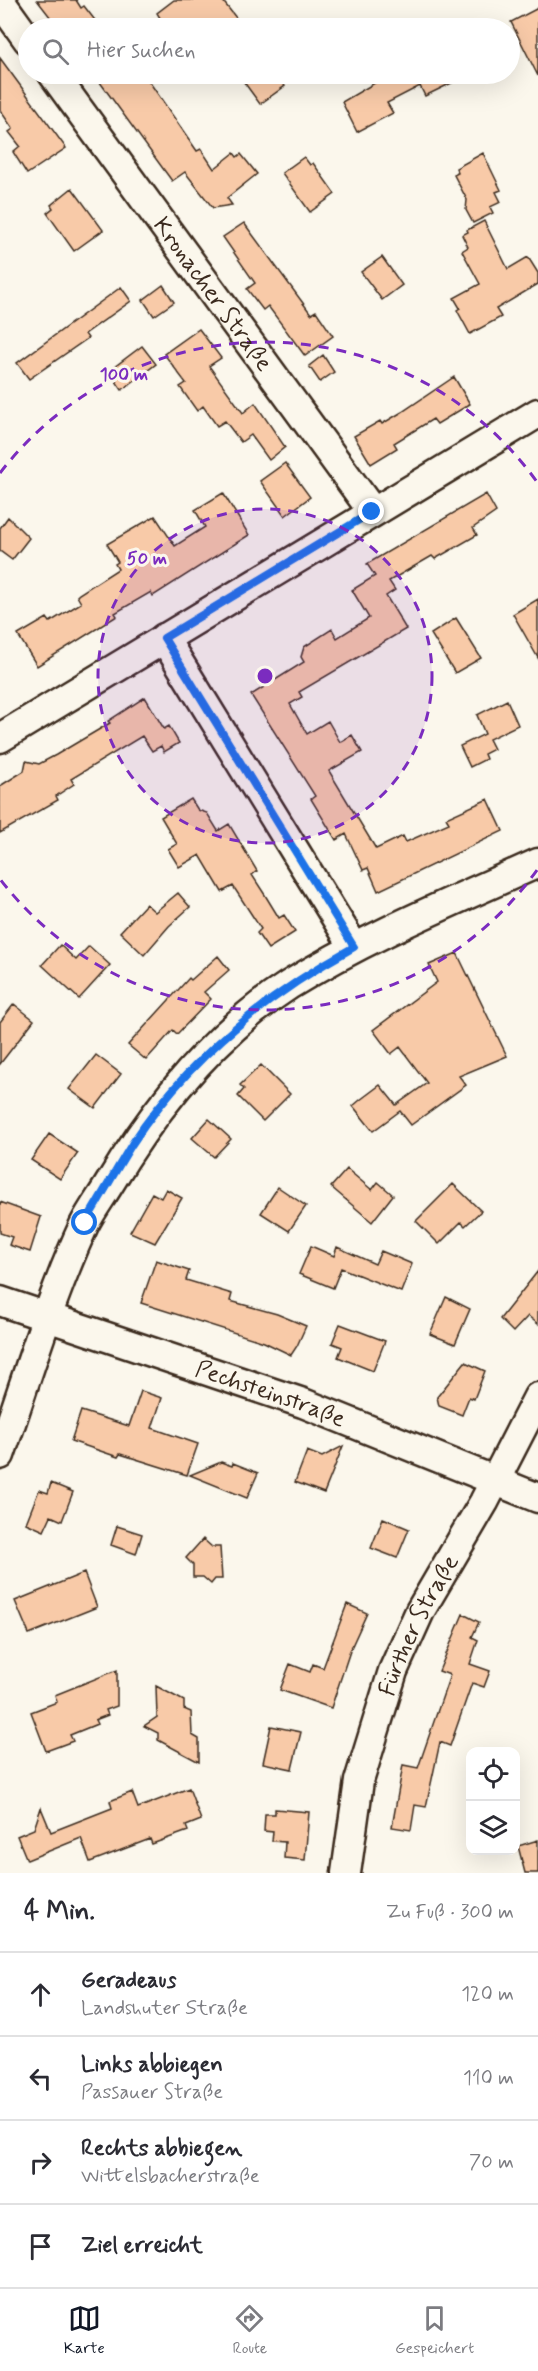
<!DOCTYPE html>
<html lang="de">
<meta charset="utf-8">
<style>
body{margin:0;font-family:Mynerve,sans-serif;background:#f2f2f3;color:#2b2b33}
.controls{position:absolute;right:18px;bottom:18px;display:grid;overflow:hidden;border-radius:12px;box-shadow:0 6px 24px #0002}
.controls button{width:54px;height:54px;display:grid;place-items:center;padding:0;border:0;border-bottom:2px solid #e1e1e2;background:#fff;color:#2b2b33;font:30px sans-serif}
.stop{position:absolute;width:18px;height:18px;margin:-14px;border:4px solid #1a73e8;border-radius:50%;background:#fff}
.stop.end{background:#1a73e8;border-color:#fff;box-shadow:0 2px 6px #0008}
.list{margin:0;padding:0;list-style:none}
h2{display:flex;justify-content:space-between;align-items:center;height:78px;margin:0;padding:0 24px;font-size:26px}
h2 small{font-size:20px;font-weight:400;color:#7c7c81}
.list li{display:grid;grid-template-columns:39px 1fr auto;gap:18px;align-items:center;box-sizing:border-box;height:84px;padding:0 24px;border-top:2px solid #e1e1e2}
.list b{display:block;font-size:22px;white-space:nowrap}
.list p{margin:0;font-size:20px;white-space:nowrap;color:#7c7c81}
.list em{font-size:20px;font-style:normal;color:#7c7c81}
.icon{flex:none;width:33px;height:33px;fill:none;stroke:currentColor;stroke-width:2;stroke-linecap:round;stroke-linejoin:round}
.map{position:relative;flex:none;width:538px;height:1873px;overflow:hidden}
.search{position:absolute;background:#fff;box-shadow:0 6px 24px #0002;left:18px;right:18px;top:18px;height:66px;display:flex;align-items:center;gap:15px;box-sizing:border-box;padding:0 21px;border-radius:33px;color:#7c7c81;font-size:22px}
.sheet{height:414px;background:#fff}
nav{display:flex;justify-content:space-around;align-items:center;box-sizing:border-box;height:84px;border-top:2px solid #e1e1e2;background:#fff;font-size:16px;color:#7c7c81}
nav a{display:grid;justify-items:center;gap:3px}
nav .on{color:#111827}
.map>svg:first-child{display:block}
</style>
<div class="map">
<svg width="538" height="1873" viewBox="0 0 538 1873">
<rect width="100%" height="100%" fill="#fbf7ec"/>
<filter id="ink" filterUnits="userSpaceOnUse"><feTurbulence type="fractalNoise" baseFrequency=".0167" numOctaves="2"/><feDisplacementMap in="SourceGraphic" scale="12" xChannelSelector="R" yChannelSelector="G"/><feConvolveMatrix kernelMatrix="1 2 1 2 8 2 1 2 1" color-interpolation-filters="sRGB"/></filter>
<g filter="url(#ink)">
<path fill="#f8caa8" stroke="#3b2a1e" stroke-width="1.5" d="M37,0H76L81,8L84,6L101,28H40L39,26L51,18Z
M174,0H222L244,28H166L157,13Z
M538,8V76L511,22Z
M0,58L66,148L27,174L13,152L20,146L9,132L13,129L0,110Z
M94,74H144L197,151L201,149L214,169L234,153L237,157L241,154L257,174L227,198L232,205L213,208L185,172L172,181Z
M238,74H275L285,86L260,104Z
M390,74H470L425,96L420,86L387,103L393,113L357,132L342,102Z
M483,153L501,190L496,192L501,202L490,207L493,213L473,223L466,210L467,200L454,175L458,173L456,168Z
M304,157L310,165L313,163L335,194L310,212L282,173Z
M72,188L103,230L74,251L47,213L53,208L51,205Z
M484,221L508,269L528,257L538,273V284L496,309L501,317L470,334L457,310L460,308L454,298L480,284L462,251L468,247L462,235L468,232L467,230Z
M244,223L311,314L316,311L333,336L305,356L268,306L263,310L247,289L255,283L223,237Z
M382,257L402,285L382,300L361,272Z
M163,285L174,302L154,316L143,300Z
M121,287L131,301L85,334L88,338L29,379L17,363Z
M199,329L221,358L209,366L243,413L255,403L285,447L269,460L251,435L241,442L225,421L217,426L203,406L197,411L180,387L186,383L164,354Z
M142,346L156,364L122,390L109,371Z
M323,355L334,372L320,382L309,366Z
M454,377L470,404L437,424L433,419L394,443L397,448L371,464L354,436L380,421L382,424L402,412Z
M285,463L310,497L285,516L260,481Z
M223,493L249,535L153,596L151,592L115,613L117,616L37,666L18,635L47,618L50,622L81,603L77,596L79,594L118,569L115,564L118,562L107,544L155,516L175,546L205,527L195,510Z
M486,494L496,512L473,528L477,535L435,559L432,556L389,581L395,590L386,596L406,629L299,692L302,697L290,704L307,734L328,721L340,742L352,735L362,752L329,771L376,849L403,836L406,842L449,823L446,818L488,799L503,831L378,891L368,868L363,870L346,834L336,840L311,799L315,796L251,695L304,662L301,657L304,647L332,629L337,638L369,618L352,590L375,576L367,564Z
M8,517L29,538L12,560L0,551V528Z
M538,599V658L513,614Z
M456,618L481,658L455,673L431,634Z
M145,697L164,729L169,726L179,743L164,752L161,746L152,751L142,736L71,779L74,784L56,796L58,800L0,833V786L24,771L26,761L39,764L56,755L110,723L108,721Z
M507,700L518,725L489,739L494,749L484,754L486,759L470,767L460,746L485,734L477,715Z
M191,799L198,810L207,813L218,831L229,824L257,871L252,875L265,895L279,918L284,915L295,932L268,949L257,933L261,929L233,886L222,892L200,855L179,867L168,849L177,844L161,817Z
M178,893L190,907L169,926L144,955L120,932L146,904L155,912Z
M60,945L76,960L89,946L110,965L79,999L42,965Z
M457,953L507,1056L459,1076L466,1085L411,1125L400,1111L373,1131L353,1106L360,1100L380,1085L396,1105L427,1083L400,1047L391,1054L373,1030L437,982L429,965Z
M218,956L229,970L204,992L211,999L177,1034L173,1030L146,1060L128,1045L189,978L191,980Z
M14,1004L34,1020L0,1064V1022Z
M96,1055L121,1074L95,1108L69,1089Z
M261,1065L290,1094L263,1121L238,1096L244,1089L240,1085Z
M209,1119L231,1139L214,1157L192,1138Z
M49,1134L78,1153L60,1179L31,1160Z
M347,1169L372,1190L378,1182L393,1195L372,1222L331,1187Z
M453,1184L481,1211L465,1226L461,1222L439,1244L416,1221Z
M278,1187L306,1206L289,1231L261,1213Z
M166,1189L182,1198L155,1243L130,1232L152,1193L161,1198Z
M0,1202L41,1217L30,1252L9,1245L12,1237L0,1233Z
M311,1246L334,1256L337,1247L375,1264L381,1251L412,1264L401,1292L341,1268L333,1288L299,1274Z
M156,1260L189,1271L186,1280L232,1294L230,1301L277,1314L306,1326L297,1346L291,1355L264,1342L141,1303Z
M538,1271V1324L528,1316L513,1332L500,1319Z
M446,1297L470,1309L455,1344L430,1334Z
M340,1324L385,1341L373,1371L338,1357L342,1347L332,1343Z
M465,1362L485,1371L474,1399L469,1397L462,1415L439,1406L437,1397Z
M141,1391L162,1398L152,1428L198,1444L187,1475L120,1454L118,1457L71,1441L81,1411L129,1426Z
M343,1446L324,1493L295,1482L307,1451L322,1457Z
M221,1462L232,1466L233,1463L258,1473L247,1498L190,1475Z
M51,1483L73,1492L62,1521L51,1516L44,1531L26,1523L39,1490L48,1493Z
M383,1518L409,1529L397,1558L371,1548Z
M117,1526L142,1534L136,1554L111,1545Z
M203,1539L212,1547H220L222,1579H215L211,1584L203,1577H193V1565L186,1558Z
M84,1573L97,1607L29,1634L15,1601Z
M347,1604L367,1613L351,1648L331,1708L280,1690L290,1664L310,1672L313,1664L323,1668Z
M463,1614L479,1622L472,1637L478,1640L470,1664L490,1671L484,1687L472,1683L450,1746L440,1742L426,1807L415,1805L411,1830L392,1827L403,1765L418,1768L450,1675L439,1671Z
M117,1670V1706L106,1710L108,1715L95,1720L97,1724L70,1735L73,1741L46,1751L31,1712L57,1702L55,1695Z
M156,1686L184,1701V1709L191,1712L192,1735L199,1739V1762L158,1740V1733L144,1726L157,1717Z
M271,1726L301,1732L292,1769L263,1763Z
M189,1788L201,1820L186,1826L188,1831L152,1844L150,1839L90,1862L81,1838L27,1860L17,1836L34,1829L41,1808L51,1832L112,1808L110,1801L132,1792L138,1808Z
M275,1809L309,1812L305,1860L284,1858L285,1842L272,1841L273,1832L264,1831L265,1814H275Z
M538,1840V1873H525L518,1846Z"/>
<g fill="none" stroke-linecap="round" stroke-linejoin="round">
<g stroke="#3b2a1e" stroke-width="33">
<g id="minor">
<path d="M0,1L28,40"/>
<path id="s1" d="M53,74L373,512"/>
<path d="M164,638L354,947"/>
<path d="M0,738L538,413"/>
<path id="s2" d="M0,1301L303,1403L538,1498"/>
<path d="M0,1455C27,1378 50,1298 84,1225C91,1211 100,1199 108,1186C154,1109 213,1034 289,985C368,936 454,901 538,863"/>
<path id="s3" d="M346,1873L359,1781L393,1671L420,1611L484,1502L538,1397"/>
</g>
</g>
<use href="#minor" stroke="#fbf7ec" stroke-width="28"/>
</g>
</g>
<g fill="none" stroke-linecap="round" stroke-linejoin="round" filter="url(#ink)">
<path stroke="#1a73e8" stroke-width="8" d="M85,1223C101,1197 116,1170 132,1144C187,1060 267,995 354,947L164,638L372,512"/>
</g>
<circle cx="265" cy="676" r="167" fill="#7b2cbf" fill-opacity=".12"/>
<g fill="none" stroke="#7b2cbf" stroke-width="3" stroke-dasharray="10 8">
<circle cx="265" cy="676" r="167"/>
<path d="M537 870A334 334 0 0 1 0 879M0 473A334 334 0 0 1 537 482"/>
</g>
<g text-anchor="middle" stroke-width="6" stroke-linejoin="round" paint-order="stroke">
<g font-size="24" fill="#3b2a1e" stroke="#fbf7ec">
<text dy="8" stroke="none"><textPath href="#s1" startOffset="272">Kronacher Straße</textPath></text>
<text dy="8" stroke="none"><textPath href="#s2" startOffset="286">Pechsteinstraße</textPath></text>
<text dy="8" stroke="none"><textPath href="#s3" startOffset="260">Fürther Straße</textPath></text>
</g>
</g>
<circle cx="265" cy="676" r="9" fill="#7b2cbf" stroke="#fbf7ec" stroke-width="3"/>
<g font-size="18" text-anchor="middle" font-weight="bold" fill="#7b2cbf" stroke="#fbf7ec" stroke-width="6" stroke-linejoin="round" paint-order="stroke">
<text x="124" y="380">100 m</text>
<text x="147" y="564">50 m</text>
</g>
</svg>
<div class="controls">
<button><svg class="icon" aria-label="locate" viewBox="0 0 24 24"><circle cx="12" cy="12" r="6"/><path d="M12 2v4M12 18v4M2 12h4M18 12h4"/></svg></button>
<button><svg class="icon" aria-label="layers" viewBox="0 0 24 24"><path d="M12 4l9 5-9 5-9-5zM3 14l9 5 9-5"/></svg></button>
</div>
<div class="stop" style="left:85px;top:1223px"></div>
<div class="stop end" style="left:372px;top:512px"></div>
<div class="search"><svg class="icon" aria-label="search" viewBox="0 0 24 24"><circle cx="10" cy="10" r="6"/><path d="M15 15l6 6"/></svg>Hier suchen</div>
</div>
<section class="sheet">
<h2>4 Min.<small>Zu Fuß · 300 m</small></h2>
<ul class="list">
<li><svg class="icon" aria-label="ahead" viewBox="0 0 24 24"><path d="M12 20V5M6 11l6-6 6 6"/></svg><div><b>Geradeaus</b><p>Landshuter Straße</p></div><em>120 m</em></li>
<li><svg class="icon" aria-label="left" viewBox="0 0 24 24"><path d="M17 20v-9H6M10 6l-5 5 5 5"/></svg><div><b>Links abbiegen</b><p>Passauer Straße</p></div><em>110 m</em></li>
<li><svg class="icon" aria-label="right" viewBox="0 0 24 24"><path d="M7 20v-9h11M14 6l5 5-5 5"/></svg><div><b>Rechts abbiegen</b><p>Wittelsbacherstraße</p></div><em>70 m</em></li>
<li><svg class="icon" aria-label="arrive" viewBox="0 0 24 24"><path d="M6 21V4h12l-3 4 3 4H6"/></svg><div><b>Ziel erreicht</b></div></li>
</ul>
</section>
<nav>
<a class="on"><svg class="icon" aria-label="map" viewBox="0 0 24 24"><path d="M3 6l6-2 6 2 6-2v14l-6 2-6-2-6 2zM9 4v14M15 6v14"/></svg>Karte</a>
<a><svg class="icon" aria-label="directions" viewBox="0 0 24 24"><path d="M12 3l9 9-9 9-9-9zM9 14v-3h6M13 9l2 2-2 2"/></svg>Route</a>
<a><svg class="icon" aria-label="saved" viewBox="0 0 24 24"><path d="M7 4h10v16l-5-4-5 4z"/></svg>Gespeichert</a>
</nav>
